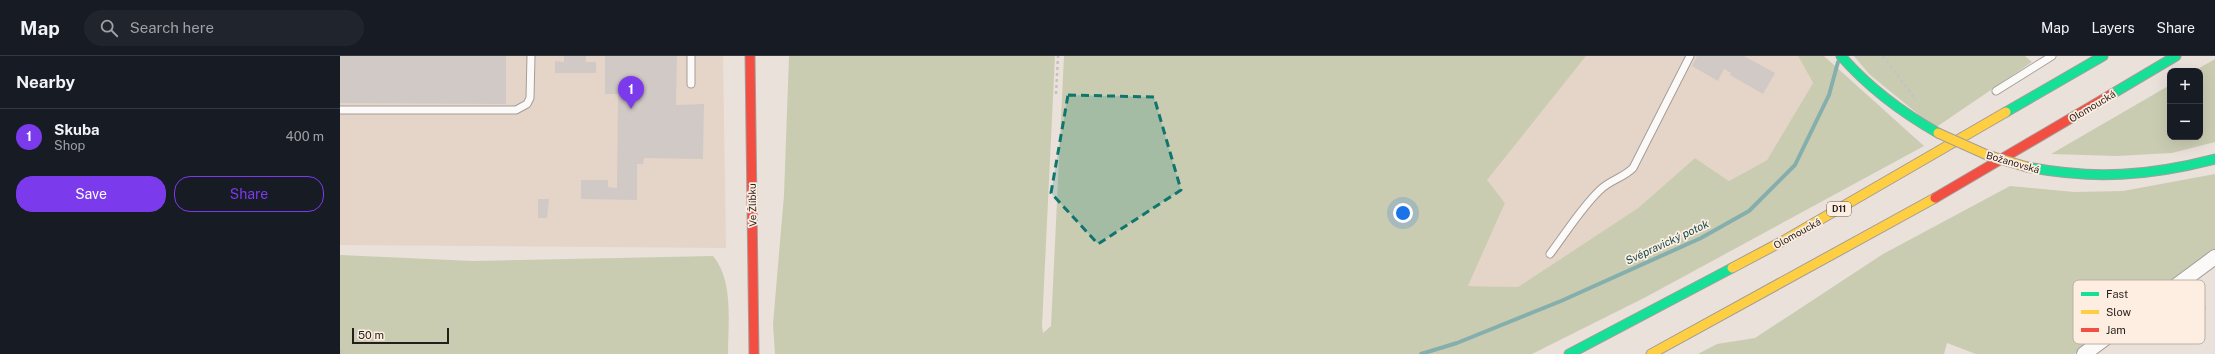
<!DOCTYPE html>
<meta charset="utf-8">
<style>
body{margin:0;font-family:"Public Sans",sans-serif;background:#20242c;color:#f1f3f6}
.controls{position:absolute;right:12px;top:12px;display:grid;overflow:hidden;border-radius:8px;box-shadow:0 4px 16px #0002}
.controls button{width:36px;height:36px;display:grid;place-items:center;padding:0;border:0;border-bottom:1px solid #363941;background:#171b24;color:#f1f3f6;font:20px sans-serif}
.scale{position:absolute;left:12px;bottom:10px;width:97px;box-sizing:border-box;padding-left:4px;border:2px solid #251f1b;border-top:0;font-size:11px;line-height:14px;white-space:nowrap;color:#251f1b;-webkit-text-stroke:3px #fdeee1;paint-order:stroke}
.you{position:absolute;left:1063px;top:157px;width:14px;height:14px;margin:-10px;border:3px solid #fff;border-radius:50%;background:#1a73e8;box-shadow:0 0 0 6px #1a73e833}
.badge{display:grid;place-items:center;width:26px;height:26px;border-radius:50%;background:#7c3aed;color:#fff;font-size:13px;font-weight:700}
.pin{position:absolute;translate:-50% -33px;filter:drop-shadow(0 1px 2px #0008)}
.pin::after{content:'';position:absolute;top:21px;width:14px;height:12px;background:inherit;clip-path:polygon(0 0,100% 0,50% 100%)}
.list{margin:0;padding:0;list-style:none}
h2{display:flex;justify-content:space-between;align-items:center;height:52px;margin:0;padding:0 16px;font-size:17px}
h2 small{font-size:13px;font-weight:400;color:#9ea1a6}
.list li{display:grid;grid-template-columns:26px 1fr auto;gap:12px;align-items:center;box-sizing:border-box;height:56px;padding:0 16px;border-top:1px solid #363941}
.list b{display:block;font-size:15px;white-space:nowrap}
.list p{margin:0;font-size:13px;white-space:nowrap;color:#9ea1a6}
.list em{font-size:13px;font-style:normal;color:#9ea1a6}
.actions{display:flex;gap:8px;padding:12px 16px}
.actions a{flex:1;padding:9px 0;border:1px solid #7c3aed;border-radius:16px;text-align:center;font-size:14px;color:#7c3aed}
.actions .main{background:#7c3aed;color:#fff}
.icon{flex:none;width:22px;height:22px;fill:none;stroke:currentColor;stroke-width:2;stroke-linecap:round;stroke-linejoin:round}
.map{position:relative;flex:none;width:1875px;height:298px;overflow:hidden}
header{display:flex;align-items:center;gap:24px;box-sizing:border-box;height:56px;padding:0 20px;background:#171b24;border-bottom:1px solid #363941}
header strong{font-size:19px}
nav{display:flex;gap:22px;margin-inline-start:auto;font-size:14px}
.search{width:280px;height:36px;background:#20242c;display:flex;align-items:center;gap:10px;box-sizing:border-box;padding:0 14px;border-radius:22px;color:#9ea1a6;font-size:15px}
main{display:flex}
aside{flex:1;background:#171b24}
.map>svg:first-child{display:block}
</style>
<header>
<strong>Map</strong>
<div class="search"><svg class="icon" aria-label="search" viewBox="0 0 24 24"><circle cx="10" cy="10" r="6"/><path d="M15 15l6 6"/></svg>Search here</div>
<nav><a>Map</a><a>Layers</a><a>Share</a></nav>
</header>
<main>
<aside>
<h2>Nearby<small></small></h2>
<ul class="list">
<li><span class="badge">1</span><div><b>Skuba</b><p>Shop</p></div><em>400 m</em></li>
</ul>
<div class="actions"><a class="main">Save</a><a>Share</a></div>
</aside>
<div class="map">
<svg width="1875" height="298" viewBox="0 0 1875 298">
<rect width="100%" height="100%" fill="#eae1da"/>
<path fill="#e5d5c8" d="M0,0H383L386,192L0,189Z
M1246,0H1458L1473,27L1427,104L1389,125L1355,102L1298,152L1178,231L1128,230L1165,147L1146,124Z"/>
<path fill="#caccb2" d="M449,0H715L702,270L703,277L711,270L724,0H1246L1147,124L1165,147L1128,230L1178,231L1298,152L1355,102L1389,125L1427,104L1473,27L1458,0H1484L1584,90L1306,241L1192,298H435L433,268L444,139Z
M1514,0H1685L1692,6L1595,72L1529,18Z
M1875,3V86L1832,97L1777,100L1711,98L1830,29V81H1860V15H1854Z
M1875,118V194L1734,298H1636L1607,287L1604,298H1358L1377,288L1415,282L1543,198L1670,130L1734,136L1783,135Z
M0,199L133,205L373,200C394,225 388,267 388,298H0Z"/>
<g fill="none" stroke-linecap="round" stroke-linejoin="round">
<path stroke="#85afad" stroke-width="4" d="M1081,298L1117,287L1221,245L1361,182L1409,155L1455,109L1489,39L1498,6"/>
</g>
<path fill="#d1c9c5" d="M0,0H166V48L0,47Z
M224,0H246V6H256V17H215V5L224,6Z
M265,0H337L336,49L364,48L363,103L304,102L303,108H297V144L241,143V124H268V131L277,132L278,38H265Z
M1357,0H1404L1435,17L1423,38L1390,19L1391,17L1384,13L1378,25L1352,10Z
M198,143H209L207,162H198Z
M1850,248L1866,250L1863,267L1819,282L1814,267L1838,256L1839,258L1849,255Z"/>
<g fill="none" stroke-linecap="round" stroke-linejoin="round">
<g stroke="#a49d97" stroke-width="9">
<path id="lane" d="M351,28V0
M1656,35L1712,0
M0,54H176L187,48L190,42L191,0
M1210,198C1226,177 1241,152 1260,134C1270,124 1283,122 1293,112L1350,0"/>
</g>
<g stroke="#a49d97" stroke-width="16">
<path id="street" d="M1744,298L1875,201"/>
</g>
<g stroke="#a49d97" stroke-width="11">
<path id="fast" d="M1501,0C1529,32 1561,56 1598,77
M1772,38L1836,0
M1666,56L1763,0
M1687,111C1754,124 1809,120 1875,103
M1229,298L1392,212"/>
</g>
<g stroke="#a49d97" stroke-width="11">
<path id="slow" d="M1392,212L1443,185L1666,56
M1311,298L1595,142"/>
</g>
<g stroke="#a49d97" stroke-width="11">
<path id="jam" d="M410,0L414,298
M1595,142L1772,38"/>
</g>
<path stroke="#c5c3c1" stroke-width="2.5" stroke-dasharray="3 3" stroke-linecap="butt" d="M1543,0L1576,44
M716,38L718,0
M0,295L6,298"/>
<use href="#lane" stroke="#fcfaf9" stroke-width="7"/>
<use href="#street" stroke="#fcfaf9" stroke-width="14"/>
<use href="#fast" stroke="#16e098" stroke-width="9"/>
<use href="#slow" stroke="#ffcf43" stroke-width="9"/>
<use href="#jam" stroke="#f24e42" stroke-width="9"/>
<g stroke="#a49d97" stroke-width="11" stroke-linecap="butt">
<path id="slow-bridge" d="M1598,77L1647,99L1687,111"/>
</g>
<use href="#slow-bridge" stroke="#ffcf43" stroke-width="9"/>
</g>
<path fill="#0f766e" fill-opacity="0.2" stroke="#0f766e" stroke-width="3" stroke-dasharray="8 5" stroke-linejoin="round" d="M728,39L814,41L841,134L758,188L711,137Z"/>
<g text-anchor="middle" stroke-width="3.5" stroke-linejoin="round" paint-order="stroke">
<rect fill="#fdeee1" stroke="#665d56" stroke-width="1" x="1487" y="146" width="24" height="14" rx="3"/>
<g font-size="9" font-weight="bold" fill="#251f1b">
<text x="1499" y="156">D11</text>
</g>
<g font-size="10" fill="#251f1b" stroke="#fdeee1">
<text transform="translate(1752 50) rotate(-31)" y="4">Olomoucká</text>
<text transform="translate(1673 106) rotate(16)" y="4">Božanovská</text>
<text transform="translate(412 149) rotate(-91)" y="4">Ve Žlíbku</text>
<text transform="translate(1457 177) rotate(-29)" y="4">Olomoucká</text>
</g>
<g font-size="11" font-style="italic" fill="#124c4d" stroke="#fdeee1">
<text transform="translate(1327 186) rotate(-25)" y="4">Svépravický potok</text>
</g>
</g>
<rect x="1733" y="224" width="132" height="64" rx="6" fill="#fdeee1" stroke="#bcb0a6" stroke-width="1"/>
<rect x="1741" y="236" width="18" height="4" fill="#16e098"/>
<rect x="1741" y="254" width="18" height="4" fill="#ffcf43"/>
<rect x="1741" y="272" width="18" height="4" fill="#f24e42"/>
<g font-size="11" fill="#251f1b">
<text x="1766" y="242">Fast</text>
<text x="1766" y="260">Slow</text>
<text x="1766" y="278">Jam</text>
</g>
</svg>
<div class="controls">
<button>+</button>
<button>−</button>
</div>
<div class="scale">50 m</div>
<div class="you"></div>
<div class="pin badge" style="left:291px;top:53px">1</div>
</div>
</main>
